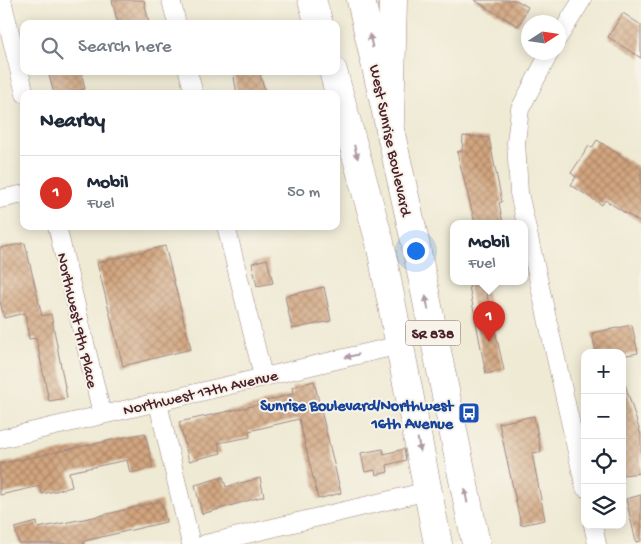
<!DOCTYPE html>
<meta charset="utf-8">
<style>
body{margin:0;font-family:"Gochi Hand",sans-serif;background:#f6f6f7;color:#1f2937}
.controls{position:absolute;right:15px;bottom:15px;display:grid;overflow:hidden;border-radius:10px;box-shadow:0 2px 12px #0003}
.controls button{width:45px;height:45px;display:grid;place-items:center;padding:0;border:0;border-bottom:1px solid #e0e1e3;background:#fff;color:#1f2937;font:25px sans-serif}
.compass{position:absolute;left:521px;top:15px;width:45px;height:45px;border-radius:50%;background:#fff;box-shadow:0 2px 12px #0003;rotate:78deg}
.you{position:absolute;left:415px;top:250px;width:18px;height:18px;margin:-12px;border:4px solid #fff;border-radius:50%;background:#1a73e8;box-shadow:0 0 0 8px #1a73e833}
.badge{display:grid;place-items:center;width:32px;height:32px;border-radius:50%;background:#d93025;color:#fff;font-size:16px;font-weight:700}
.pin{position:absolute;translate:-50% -41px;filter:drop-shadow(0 1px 2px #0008)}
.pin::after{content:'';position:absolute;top:26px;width:18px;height:15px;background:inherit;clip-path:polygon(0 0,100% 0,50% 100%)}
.popup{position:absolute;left:450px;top:220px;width:78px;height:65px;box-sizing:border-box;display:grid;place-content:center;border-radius:10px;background:#fff;filter:drop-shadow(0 1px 4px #0005);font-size:16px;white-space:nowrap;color:#747a83}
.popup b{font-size:19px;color:#1f2937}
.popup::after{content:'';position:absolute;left:50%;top:100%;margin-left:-10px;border:10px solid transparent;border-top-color:#fff}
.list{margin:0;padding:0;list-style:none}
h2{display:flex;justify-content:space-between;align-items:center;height:65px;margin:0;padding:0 20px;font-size:21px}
h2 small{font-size:16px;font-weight:400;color:#747a83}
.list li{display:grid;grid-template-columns:32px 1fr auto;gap:15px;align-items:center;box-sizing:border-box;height:75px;padding:0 20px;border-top:1px solid #e0e1e3}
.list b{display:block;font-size:19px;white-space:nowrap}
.list p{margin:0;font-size:16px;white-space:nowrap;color:#747a83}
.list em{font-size:16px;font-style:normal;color:#747a83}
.icon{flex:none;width:28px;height:28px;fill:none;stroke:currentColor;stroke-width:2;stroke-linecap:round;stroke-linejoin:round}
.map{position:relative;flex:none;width:641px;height:544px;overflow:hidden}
.search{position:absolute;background:#fff;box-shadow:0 2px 12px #0003;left:20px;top:20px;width:320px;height:55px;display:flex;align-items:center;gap:12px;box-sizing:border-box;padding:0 18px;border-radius:10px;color:#747a83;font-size:19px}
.panel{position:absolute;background:#fff;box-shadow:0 2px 12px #0003;left:20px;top:90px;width:320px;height:140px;border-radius:10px}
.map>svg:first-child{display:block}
</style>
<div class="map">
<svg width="641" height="544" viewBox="0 0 641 544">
<defs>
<pattern id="building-cross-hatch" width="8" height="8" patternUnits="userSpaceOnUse" patternTransform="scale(1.25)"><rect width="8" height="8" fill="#d1a57f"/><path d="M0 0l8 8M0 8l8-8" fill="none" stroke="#ac8668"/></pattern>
</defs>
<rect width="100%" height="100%" fill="#f7f3e8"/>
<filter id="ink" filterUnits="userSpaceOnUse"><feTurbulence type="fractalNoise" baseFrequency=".02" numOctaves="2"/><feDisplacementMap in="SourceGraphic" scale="10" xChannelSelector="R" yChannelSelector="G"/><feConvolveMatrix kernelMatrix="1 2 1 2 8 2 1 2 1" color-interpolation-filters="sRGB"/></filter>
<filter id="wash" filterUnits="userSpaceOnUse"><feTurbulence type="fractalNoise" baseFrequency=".0096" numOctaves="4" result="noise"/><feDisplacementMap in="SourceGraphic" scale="20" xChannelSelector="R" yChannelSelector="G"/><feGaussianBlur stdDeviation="1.12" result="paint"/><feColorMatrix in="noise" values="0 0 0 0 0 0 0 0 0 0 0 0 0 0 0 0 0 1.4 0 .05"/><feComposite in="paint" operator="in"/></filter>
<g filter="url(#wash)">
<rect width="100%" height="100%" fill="#efead4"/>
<g id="blocks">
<path fill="url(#building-cross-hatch)" d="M112,0H144L149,24H118Z
M474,0H516L528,7L518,26Z
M623,13L641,25V58L608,37Z
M48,71H81L85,89L67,94H54Z
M233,71H259L266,94H237Z
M463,136L489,138L502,202L499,203L503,223H475L457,152L462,151Z
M597,140L641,169V223L605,200L602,205L571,185L576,177L571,173L589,146L592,148Z
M25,243L42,316L51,314L67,398L49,401L36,338L29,339L25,313L4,318L0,302V248Z
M165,246L191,349L123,366L97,263Z
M267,259L273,283L257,286L252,263Z
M484,282L504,370L486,374L469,286Z
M324,287L331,321L292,329L285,296Z
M632,325L638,353L622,356V353H596L592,333Z
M314,381L341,493L318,499L299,419L249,431L250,437L218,443L221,453L189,461L179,422L262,404V402L293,394L292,387Z
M625,384L641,435V473L622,475V385Z
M534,416L541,452L532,453L545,520L521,525L499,423Z
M145,433L153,468L130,473L127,460L69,472L72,487L42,494L40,486L0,495V464Z
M383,449L384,454L404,449L406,460L387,465L388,472L376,475L375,470L365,472L361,453Z
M223,477L226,487L260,478L264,496L202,514L195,485Z
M641,495V541L636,542L626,499Z
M161,501L166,522L84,541V544H19L15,528L37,522L38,528L99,516Z"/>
</g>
</g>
<g filter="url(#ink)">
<use href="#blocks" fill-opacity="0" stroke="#9c8480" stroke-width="1"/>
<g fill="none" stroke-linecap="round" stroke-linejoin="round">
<g stroke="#9c8480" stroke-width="19">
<path id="minor" d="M2,0L25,94
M171,0L177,24
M558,38L582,0
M550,52L520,109L516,142L519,193L585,488
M188,71L194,94
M0,199L24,194
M57,226L102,414
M226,226L263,376
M158,403L191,544
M0,439L400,345
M593,525L597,544
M205,544L428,491"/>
</g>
<g stroke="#9c8480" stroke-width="29">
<path id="primary" d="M312,0L319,24
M361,0L414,237L476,544
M333,71L380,243L438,544"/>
</g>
<g stroke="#9c8480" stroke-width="29">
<path id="motorway" d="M390,123L393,0"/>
</g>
<use href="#minor" stroke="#fff" stroke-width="18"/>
<use href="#primary" stroke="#fff" stroke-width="28"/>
<use href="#motorway" stroke="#fff" stroke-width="28"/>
</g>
<defs><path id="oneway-solid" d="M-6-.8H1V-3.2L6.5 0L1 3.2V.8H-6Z" transform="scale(1.25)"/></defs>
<g fill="#ae9aa0">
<use href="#oneway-solid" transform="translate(371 41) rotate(-103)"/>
<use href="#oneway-solid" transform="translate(356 152) rotate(75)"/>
<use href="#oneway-solid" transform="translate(427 303) rotate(-101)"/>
<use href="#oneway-solid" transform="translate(352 356) rotate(167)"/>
<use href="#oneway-solid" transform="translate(419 445) rotate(79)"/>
<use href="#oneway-solid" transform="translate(466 496) rotate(-101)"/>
</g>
</g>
<defs>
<g id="bus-square" transform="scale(1.125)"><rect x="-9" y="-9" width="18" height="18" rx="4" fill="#1a4fb4" stroke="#f7f3e8"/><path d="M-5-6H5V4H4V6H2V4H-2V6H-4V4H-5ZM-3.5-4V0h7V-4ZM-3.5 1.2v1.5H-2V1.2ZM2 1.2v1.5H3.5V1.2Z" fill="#fff"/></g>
</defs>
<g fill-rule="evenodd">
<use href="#bus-square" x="469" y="413"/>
</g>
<g text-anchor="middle" stroke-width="4" stroke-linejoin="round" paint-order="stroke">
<rect fill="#f7f3e8" stroke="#7e5f64" stroke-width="1" x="405.5" y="320.5" width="55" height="25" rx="4"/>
<g font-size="15" font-weight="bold" fill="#4a1f2b">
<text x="433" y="338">SR 838</text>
</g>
<g font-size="16" fill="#4a1f2b" stroke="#f7f3e8">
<text transform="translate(392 140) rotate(78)" y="6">West Sunrise Boulevard</text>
<text transform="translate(79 320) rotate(77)" y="6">Northwest 9th Place</text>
<text transform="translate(200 391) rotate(-13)" y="6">Northwest 17th Avenue</text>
</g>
<g font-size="16" font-weight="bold" fill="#164399" stroke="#f7f3e8" text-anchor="end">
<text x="453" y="410">Sunrise Boulevard/Northwest<tspan x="453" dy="18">16th Avenue</tspan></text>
</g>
</g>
</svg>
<div class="controls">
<button>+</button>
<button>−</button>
<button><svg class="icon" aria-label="locate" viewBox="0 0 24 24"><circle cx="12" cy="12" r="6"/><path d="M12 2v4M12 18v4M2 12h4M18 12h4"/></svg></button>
<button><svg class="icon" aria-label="layers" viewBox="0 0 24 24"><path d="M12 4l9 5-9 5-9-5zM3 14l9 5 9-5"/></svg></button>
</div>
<svg class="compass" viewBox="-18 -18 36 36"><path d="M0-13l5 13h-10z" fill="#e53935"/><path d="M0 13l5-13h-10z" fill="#747a83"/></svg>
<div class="you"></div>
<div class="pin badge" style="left:489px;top:342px">1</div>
<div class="popup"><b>Mobil</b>Fuel</div>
<div class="search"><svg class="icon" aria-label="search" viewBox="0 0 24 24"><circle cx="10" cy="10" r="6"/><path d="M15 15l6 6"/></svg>Search here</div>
<section class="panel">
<h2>Nearby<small></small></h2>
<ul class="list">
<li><span class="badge">1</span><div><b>Mobil</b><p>Fuel</p></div><em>50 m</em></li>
</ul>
</section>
</div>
